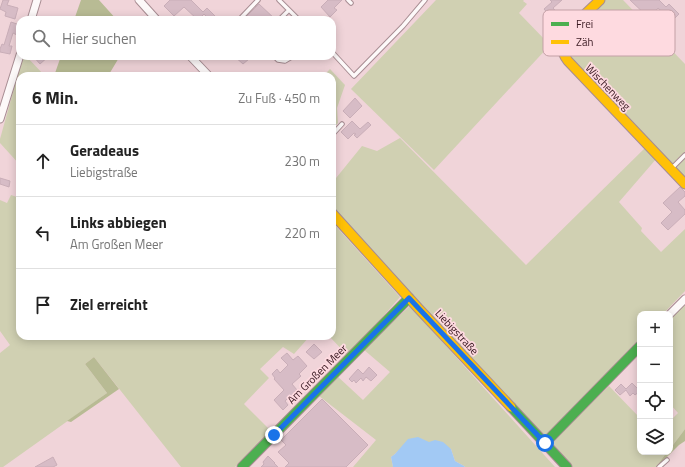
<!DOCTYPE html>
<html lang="de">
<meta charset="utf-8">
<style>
body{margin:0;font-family:"Titillium Web",sans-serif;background:#f6f6f6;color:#222}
.controls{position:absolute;right:12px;bottom:12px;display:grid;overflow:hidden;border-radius:8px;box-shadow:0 2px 10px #0003}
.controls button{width:36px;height:36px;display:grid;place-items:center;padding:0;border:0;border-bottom:1px solid #e0e0e0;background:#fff;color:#222;font:20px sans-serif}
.stop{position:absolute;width:12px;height:12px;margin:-9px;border:3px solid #1a73e8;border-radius:50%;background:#fff}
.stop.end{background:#1a73e8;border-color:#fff;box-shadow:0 1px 4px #0008}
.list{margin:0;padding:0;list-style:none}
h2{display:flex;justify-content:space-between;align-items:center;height:52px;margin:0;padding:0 16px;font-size:17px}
h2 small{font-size:13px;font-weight:400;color:#767676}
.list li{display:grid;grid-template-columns:26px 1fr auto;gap:12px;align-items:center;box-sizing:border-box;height:72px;padding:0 16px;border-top:1px solid #e0e0e0}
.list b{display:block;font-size:15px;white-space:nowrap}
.list p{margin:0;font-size:13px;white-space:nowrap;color:#767676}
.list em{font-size:13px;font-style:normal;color:#767676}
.icon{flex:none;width:22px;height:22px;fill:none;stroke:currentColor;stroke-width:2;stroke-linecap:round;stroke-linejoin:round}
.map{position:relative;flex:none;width:685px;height:467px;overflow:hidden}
.search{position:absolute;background:#fff;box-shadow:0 2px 10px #0003;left:16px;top:16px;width:320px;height:44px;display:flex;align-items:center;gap:10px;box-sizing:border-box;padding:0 14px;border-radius:12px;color:#767676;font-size:15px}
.panel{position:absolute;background:#fff;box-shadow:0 2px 10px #0003;left:16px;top:72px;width:320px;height:268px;border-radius:12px}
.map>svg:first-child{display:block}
</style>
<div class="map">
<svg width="685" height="467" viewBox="0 0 685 467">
<rect width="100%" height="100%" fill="#f0d4d9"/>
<path fill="#d0d0b2" d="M436,0H524L523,1L527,4L519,13L550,45L434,170L351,89Z
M605,0H623L685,64V179L566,55L565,49L570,38Z
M23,56H26L45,76H20V165L0,143V139Z
M330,69L345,85L337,108L338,123L332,130V76H323Z
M400,138L526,265L645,148L657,158L619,202L642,228L641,231L661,252L685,229V291L663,314H640V339L546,437L332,209V183L362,146L377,151Z
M11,195L20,198V336H310L294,354L283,347L260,369L269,378L244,404L271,431L235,467H181L94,357L85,364L107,393L3,467H0V353L10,345L0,331V200L7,203Z
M332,222L400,297L358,345L347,355L329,336H332Z
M685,302V429L670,449V421L678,413L670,404V319Z
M410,306L555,467H465L464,466L455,461L451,449L429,442L400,449L395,454L391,457L393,467H353L376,440L319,396L336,375L363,400L390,372L363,349Z
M609,386L640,418V452H667L656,467H570L548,443Z"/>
<path fill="#b8bb94" d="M81,0H99L117,20H74Z
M61,56H120L108,76H54Z
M94,357L119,389L71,422L67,421L107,393L85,364Z
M685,429V441L679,445L657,467H656L667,452H670V449Z"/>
<path fill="#a2c9f4" d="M418,437L429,442L435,440L443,442L451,449L455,461L464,466L465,467H393L391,457L395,454L408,439Z"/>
<path fill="#d7bcc6" stroke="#c9aeb8" d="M3,0H9L7,5L18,8L15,19L5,16L6,12L0,9Z
M170,0H191L203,12L207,8L219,20H210L204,14L198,20L184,7L174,16L164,6Z
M328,0H342L334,8L337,10L330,17L321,7Z
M550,0H562L553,8L565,22L576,10L578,13L566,26L553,37L547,30L555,22L544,9L552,2Z
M630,0H659L666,7L669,4L679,14L672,21L658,8L649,18Z
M259,4L276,20H250L247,16Z
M11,22L20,25L17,35L13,33L9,46H12L10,54L0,52V49L2,44L4,45Z
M33,56H49L40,64Z
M234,56H246L249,59L243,64Z
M355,98L362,106L350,118L343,111Z
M352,121L360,129L368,122L371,125L357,138L354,135L356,134L354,133L348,139L341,132Z
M0,178L10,181L9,187L0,184Z
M680,187L685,192V196L678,202L685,210V214L668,230L661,223L672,212L663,203Z
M314,344L322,352L314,359L306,352Z
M287,353L293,360L298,356L307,366L299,374L301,376L292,384L297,390L285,401L288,405L283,410L274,400L284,390L274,379L275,378L272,374L277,369L280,373L288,365L281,358Z
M369,367L377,375L371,381L366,377L363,381L361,378L356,383L354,380L352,382L349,379L358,369L363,374Z
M632,383L640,391L635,395L633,393L630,396L626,390L620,395L615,390L621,384L626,389Z
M322,399L368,445L346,467H285L289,463L278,452L286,445L281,440Z
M268,456L275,463H274L278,467H261L264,464L263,462Z
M53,457L57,465L53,467H35Z"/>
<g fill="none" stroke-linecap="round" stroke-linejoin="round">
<g stroke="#a78c92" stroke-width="5.5">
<path id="lane" d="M279,0L299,20
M348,0L351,3
M239,20L258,0
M279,20L289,10
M332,52L354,76L403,26L425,0
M274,56L278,60L285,61L290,58L291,56
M332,135L342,124
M671,169L685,155
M659,467L667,460"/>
</g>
<g stroke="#a78c92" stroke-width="9">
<path id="street" d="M139,0L157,20
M31,20L37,0
M190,56L209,76
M0,119L20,55
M670,314L685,299"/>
</g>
<g stroke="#a78c92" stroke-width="11">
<path id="fast" d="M511,407L567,467
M545,443L640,346
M242,467L409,298"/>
</g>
<g stroke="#a78c92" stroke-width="11">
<path id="slow" d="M600,0C590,10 563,32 562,47C562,52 565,57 568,61L685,184
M332,213L419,309L511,407"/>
</g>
<use href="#lane" stroke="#fdf9f9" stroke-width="3.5"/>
<use href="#street" stroke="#fdf9f9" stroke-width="7"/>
<use href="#fast" stroke="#4caf50" stroke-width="9"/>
<use href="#slow" stroke="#ffc107" stroke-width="9"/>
</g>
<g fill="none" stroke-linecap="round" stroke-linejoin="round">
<path stroke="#1a73e8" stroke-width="5" d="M274,435L409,298L545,443"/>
</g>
<g text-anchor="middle" stroke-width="3.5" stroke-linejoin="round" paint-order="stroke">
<g font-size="11" fill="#381820" stroke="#fedae0">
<text transform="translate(608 87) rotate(46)" y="4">Wischenweg</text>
<text transform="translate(457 332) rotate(47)" y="4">Liebigstraße</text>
<text transform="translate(317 374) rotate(-45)" y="4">Am Großen Meer</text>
</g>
</g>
<rect x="543" y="10" width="132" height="46" rx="6" fill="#fedae0" stroke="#c3a0a6" stroke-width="1"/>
<rect x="551" y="22" width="18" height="4" fill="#4caf50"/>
<rect x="551" y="40" width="18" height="4" fill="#ffc107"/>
<g font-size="11" fill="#381820">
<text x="576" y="28">Frei</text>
<text x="576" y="46">Zäh</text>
</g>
</svg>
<div class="controls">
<button>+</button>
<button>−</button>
<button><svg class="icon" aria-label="locate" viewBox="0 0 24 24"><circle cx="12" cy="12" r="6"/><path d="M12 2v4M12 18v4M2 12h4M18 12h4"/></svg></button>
<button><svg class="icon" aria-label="layers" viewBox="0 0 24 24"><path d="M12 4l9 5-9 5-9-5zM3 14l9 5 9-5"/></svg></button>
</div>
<div class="stop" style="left:545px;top:443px"></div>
<div class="stop end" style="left:274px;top:435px"></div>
<div class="search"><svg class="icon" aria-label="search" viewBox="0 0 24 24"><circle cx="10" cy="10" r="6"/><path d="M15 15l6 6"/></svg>Hier suchen</div>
<section class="panel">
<h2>6 Min.<small>Zu Fuß · 450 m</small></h2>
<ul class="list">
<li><svg class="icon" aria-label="ahead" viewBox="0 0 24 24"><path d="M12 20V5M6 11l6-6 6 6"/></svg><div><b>Geradeaus</b><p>Liebigstraße</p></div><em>230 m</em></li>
<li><svg class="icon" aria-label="left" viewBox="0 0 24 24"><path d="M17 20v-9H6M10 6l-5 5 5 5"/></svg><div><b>Links abbiegen</b><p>Am Großen Meer</p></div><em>220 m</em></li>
<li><svg class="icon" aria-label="arrive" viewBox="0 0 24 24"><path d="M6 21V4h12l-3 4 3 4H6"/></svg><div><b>Ziel erreicht</b></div></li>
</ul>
</section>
</div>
